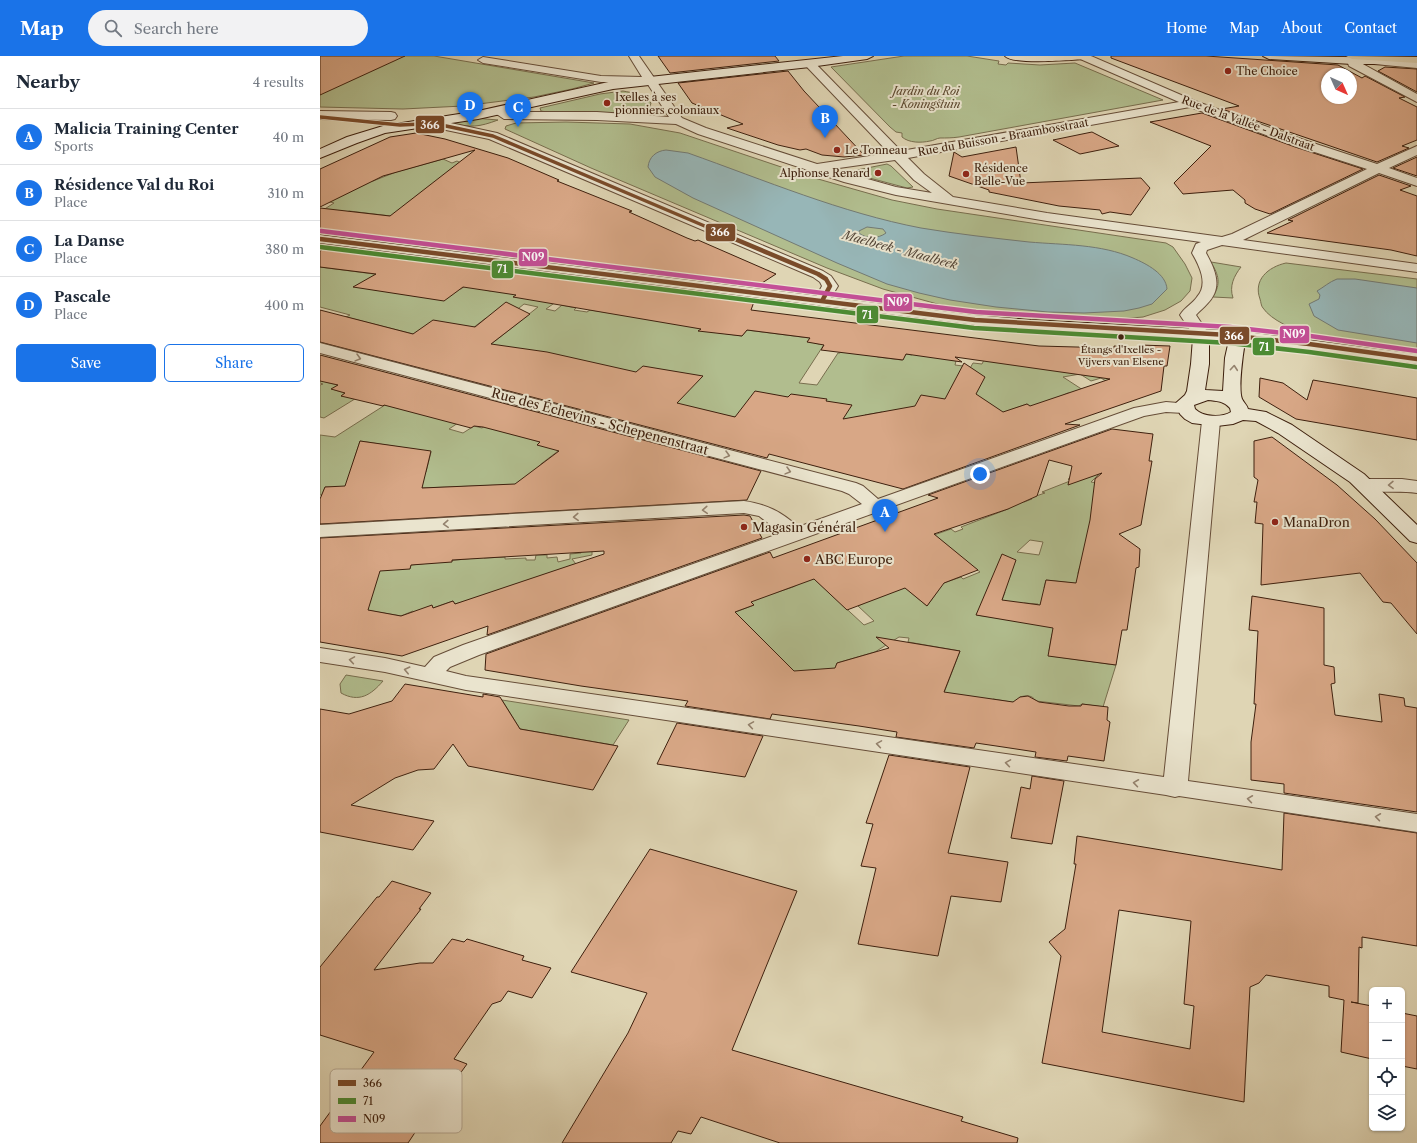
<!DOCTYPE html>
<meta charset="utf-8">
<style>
body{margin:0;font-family:"Libre Caslon Text",serif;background:#f2f2f3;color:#1f2937}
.controls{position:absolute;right:12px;bottom:12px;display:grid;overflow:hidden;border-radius:6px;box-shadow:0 1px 3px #0004}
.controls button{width:36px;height:36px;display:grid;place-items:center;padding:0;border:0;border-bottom:1px solid #e0e1e3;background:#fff;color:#1f2937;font:20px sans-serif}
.compass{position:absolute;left:1001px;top:12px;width:36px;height:36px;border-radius:50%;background:#fff;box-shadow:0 1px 3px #0004;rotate:135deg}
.you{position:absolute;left:660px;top:418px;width:14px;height:14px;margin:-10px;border:3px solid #fff;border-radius:50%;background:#1a73e8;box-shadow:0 0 0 6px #1a73e833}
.badge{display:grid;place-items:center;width:26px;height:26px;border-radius:50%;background:#1a73e8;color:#fff;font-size:13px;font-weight:700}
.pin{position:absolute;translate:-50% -33px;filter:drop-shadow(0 1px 2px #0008)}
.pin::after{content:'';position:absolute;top:21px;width:14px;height:12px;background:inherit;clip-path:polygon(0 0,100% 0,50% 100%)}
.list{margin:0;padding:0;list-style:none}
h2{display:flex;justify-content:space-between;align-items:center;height:52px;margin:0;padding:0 16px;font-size:17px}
h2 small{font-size:13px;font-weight:400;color:#747a83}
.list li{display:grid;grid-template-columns:26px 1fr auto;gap:12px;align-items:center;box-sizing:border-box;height:56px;padding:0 16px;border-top:1px solid #e0e1e3}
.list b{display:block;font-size:15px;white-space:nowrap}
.list p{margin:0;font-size:13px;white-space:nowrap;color:#747a83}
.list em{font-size:13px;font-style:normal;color:#747a83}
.actions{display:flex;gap:8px;padding:12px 16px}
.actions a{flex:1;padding:9px 0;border:1px solid #1a73e8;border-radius:6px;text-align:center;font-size:14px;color:#1a73e8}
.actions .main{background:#1a73e8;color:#fff}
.icon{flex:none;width:22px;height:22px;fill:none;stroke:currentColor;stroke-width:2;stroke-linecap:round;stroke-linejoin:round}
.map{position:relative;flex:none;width:1097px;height:1087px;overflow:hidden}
header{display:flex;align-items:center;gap:24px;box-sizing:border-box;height:56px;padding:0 20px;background:#1a73e8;color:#fff}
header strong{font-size:19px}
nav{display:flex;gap:22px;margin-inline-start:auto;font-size:14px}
.search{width:280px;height:36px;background:#f2f2f3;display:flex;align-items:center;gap:10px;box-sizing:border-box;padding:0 14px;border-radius:22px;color:#747a83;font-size:15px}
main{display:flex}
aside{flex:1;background:#fff}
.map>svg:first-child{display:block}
</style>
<header>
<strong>Map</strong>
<div class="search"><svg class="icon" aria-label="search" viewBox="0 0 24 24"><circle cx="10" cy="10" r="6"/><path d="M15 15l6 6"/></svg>Search here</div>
<nav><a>Home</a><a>Map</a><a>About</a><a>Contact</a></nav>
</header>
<main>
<aside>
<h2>Nearby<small>4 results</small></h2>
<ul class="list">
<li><span class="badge">A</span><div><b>Malicia Training Center</b><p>Sports</p></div><em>40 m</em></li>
<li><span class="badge">B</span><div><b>Résidence Val du Roi</b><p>Place</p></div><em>310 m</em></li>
<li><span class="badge">C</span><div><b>La Danse</b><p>Place</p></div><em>380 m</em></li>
<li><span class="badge">D</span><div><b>Pascale</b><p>Place</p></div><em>400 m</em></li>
</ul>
<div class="actions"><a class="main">Save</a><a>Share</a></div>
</aside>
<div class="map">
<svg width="1097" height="1087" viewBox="0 0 1097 1087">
<rect width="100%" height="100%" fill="#dfd5b4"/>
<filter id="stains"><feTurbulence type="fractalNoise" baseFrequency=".005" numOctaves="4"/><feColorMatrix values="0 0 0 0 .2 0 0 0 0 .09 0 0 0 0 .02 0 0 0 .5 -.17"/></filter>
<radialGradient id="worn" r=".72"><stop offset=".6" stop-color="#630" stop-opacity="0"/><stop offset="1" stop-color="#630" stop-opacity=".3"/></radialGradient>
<path fill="#b1bd8e" stroke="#786e4e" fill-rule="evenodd" d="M0,0H114L274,27L252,33L214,41L143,50L83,53L0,51Z
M584,0H647L679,5L678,8L686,9L688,7L720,9L755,7L843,44L639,81C632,82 626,82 620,82C617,82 613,85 610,85C601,87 589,87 582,81V77L576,76L570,71L511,11Z
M303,35C313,37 324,38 331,47L329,54L314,57L227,56L221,55L220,52L280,38Z
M154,62L178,64C159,71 151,72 130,67Z
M246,66L310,68L360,77L491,121L572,144L617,153L846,187L853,191L865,208L872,222L870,235L861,245L845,254L823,261L774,265L716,262L664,256L621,249L563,233L507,212L271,112L185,73L186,70L196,67Z
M123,103L132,107L137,105L141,107L87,162L29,155L23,159L0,156L14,147L3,144L47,124L53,125L76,116Z
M567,108L571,110L593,131L587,132L527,116Z
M891,206L921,211C914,220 909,230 913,242L893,241C901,227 899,220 891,206Z
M966,207L1097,223V295L988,278C974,274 951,264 943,252C941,250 941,246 940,243C933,224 948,211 966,207Z
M0,211L116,226L141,233L149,227L170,230L165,234L171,235L178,231L240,243L226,253L235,255L242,249L256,252L254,254L267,256L270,254L383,270L380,274L422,280L427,274L490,282L488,285L499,288L507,284L479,327L497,329L518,297H520L526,289L558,301L582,304L586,298L592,299L594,295L636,305L635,309L643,310L649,314L653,307L662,308L665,302L793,323L789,327L781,322L771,325L760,318L743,321L763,334L754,338L748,337L714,353L707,348L588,391L391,357L195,304L26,261L30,259L0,251ZM204,248L218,251L170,289L133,287L166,262L183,265ZM562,356L585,372L545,359Z
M0,322L6,326L18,329L12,333L25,337L21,340L38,341L4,362L0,361V329L3,328L0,327Z
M65,349L141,365L129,373L143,377L154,370L162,372L165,370L242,392L221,408L208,428L102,432L5,431L2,439H0V379L15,381ZM40,385L111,396L106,416L68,418L54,403L34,404Z
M781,416L771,426L777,427L764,510H760L758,517L761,528L726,524L724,532L754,549L732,578L729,595L732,597L731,600L796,609L783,651L762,648L759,650L716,645C712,639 707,639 700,641L697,647L673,643L672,644L622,642L640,595L588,586L589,582L579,581L555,596L517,607L516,610L548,606L459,626L473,614L432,573L413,580L397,563L434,549L430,545L473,531L492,521L544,569L554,565L538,550L581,528L607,550L617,536L612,531L641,521L643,523L660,516L614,479L631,473L635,476L643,473L641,471L688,453L701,444L704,446L712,443L710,442L725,437L722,436L750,425L748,423L762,418ZM710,484L723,486L719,499L697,496ZM668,533L685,536L682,544L676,543L701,558L704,547L718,548L715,567L657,559Z
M272,494V499L252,503L256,508L146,545L135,548L133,545L113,552L112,550L95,557L93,555L81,560L5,547L0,512L91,509L164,501V502L185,501V503L206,502V504H215L216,499H227V502L237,501L238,506L250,503V498L261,497V495Z
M26,619L63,625C51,639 39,647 21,637L20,628Z
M182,644L309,664L293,689L200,673Z"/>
<path fill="#97b6b7" stroke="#737a73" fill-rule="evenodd" d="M346,94L368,97C444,124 522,157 601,172C637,178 673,182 709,186C744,189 781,188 813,202C827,208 846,218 847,233L832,248L819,252L804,255L764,257L728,256L676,251L630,244L599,237L567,228L517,207L373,142L335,121L328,111C329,101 336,95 346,94ZM547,171L563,173L566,177C558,183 546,183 539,177V175Z
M1017,223H1035L1097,232V287L1018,274L994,260L989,248L999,243L1000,239L997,235C1004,231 1009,226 1017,223Z"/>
<path fill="#d8a786" stroke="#3e200e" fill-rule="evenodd" d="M0,0H85L0,39Z
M338,0H455L459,5L350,17Z
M791,0H886L1018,9L1042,22L1045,20L1085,41L1079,42L1097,51V84L1082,90L1089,92L1057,106L902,53L919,50L791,2ZM1007,18H1031V42H1007Z
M1065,11L1097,13V36L1058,15Z
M468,15L484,35L544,99L524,101L502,99L486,93L480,94L458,89L407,72L423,68L372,47L358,27Z
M882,57L975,91L1043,113L950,158L935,153L925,147V144L913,134L863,138L854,127L891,90L830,66Z
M772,76L799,90L760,98L733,84Z
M96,77L125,83L188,102L239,124L237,125L312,155L309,156L367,182L375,185L378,184L456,218L442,227L440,231L22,180L25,178L0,175V152L70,160L155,94L63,120L0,151V113L70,81Z
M696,91L701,127L821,122L830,132L811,159L790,156L782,158L780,154L739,150L669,136V134L629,120L634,96L642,101Z
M1097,101V120L1073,112Z
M1059,119L1091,130L1080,134L1097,140V200L1071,194L947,177L973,165L968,164Z
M8,190L435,243L431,254L719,290L794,292V290L821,292L820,289L850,290L847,310H844L841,335L745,368L760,369L583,433L449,398L447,402L0,286V254L93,278L113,264L155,271L186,246L210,258L171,288L227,296L316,316L323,310L383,320L357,347L415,361L435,335L468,341L471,338L507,343L506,345L532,349L523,363L595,350L601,339L625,343L644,307L665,321L656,338L683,356L707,348L710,350L790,323L635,301L642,306L586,298L583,304L501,294L504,289L487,286L490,282L427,274L422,280L378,275L381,273L193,241L196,239L143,231L124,245L33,231L56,218L0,211V195Z
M0,299L441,415L427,444L0,468V443L5,431L25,430L40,385L111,395L102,432L195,428L239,395L217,389L220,386L163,371L154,370L151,372L64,349L63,350L21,340L25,337L11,333L18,329L0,325Z
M940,322L963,327L987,344L993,324L1097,342V384L976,363L939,341Z
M792,373L833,378L829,405H832L821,469L799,478L820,493L819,511L816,512L807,574H802L796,609L728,600L733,572L656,559L682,498L696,504L682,544L720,549L726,524L756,527L770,464L775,423L782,417L748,429L752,410L729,404L717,440L688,453L614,478L658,514L624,527L607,550L585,532L527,554L494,523L431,546L434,549L415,556L474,615L515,612L517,607L569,592L556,581L640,595L624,636L693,646L700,641L708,640L719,646L749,650H761L762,648L788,651L787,664L790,666L784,705L748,700L747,705L715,701L716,696L683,691L656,687L654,692L576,681L577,676L539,670L452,658L450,663L365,650L368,645L261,630L165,614L166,598L450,496L453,502L618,442L608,439Z
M952,381L1017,429L1055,463L1097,507V578L1071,547L1063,546L1040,517L941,529L943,468L935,467L937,446H934L938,424L934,421V385Z
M424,459L430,460L442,482L167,579L168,570L82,600L0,586V482ZM284,495V498L135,548L133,545L113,552L112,549L81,560L48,554L60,515L90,513L91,509L132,506V504Z
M932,540L1004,552V609L1014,611L1015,627L1011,628L1015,659L1062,666L1059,638L1084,642L1085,650L1097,652V756L964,737V728L931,724V686L936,648H934L938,575L929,574Z
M85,628L163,641V638L180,641L200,673L298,690L273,734L148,710L133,688L114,713L98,714L75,722L31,749L114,765L93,794L0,776V653L29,658L72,645Z
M357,667L443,680L425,721L337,708Z
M569,699L650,711L628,797L688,806L681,846L631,840L618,900L538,888L556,812L541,810L553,768L546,767Z
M712,720L744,725L732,788L691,782L701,731L710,733Z
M964,757L1097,777V890L1042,881V892L1039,891L1038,947L1031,946L1052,950V1003L1021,996L1024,944L1009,941V930L946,919L939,927L930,931L924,1046L722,1007L741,900L729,886L745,873L756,808H754L757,780L962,814ZM799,854L871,865L864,948L874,950L870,993L782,976Z
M330,793L477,835L412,994L643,1061L641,1065L698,1082L697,1087H460L381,1061L371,1078L358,1075L351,1087H242L308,977L327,937L251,916Z
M72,825L111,837L99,853H101L54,914L100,907H113L132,883L144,886L147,883L204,900L202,904L231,912L212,942L188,935L181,945L172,948L134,1003L147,1008L134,1026L130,1024L88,1087H0V1070L54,996L0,979V911L57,841H59Z
M1082,957L1097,960V1013L1082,1010Z"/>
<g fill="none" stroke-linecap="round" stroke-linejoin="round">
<g stroke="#664d38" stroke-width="2">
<path id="street" d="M309,0H319L362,62L386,72L497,108L569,97L486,10L485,8L486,6H494L581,95L859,46L758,2L757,0H771L875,45L984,84L1057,108L1097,90V99L1069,112L1097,122V130L1059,117L923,184L1097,208V216L902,189L887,194L886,197C896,215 903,232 887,248C884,252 879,255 876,259L888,277L886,280L880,282L874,280L860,259C865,251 872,248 877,241C889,228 879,209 872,197L876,188L881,186L727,165L576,139L524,126L378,78L356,68L277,64L184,63L175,57C179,52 188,49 194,51L196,53L192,56H277L349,61L327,27L281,26L163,7L158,4L163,1L281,20L322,21ZM870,51L976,90L1047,113L912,178L902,181L727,157L633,141L604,118L588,102ZM575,104L594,124L612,137L576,131L512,113Z
M1032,2L1097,38V46L1029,10L1027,5Z
M1058,3L1097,6V12L1054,8L1053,6L1054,4Z
M0,55L71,56L75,57L77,60L75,63L71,64L0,63Z
M102,64L126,66L177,77L503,215L511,220L518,230L507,248L502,250L497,248L494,245L502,230L500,226L493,221L169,83L126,74L98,71L96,68L98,65Z
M0,287L536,427L543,430L558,443L814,352L846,346L870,348L873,352L870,356L864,357L846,356L824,360L159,599L130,611L126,615L146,620L844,721L882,365L885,361L891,360L897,361L900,365L868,725L1097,758V776L859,740L855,741L846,739L146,634L65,616L0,606V592L65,602L105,611L114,601L143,589L461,477L439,460L424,457L0,481V469L424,445C446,448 462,456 478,471L542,448L529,438L522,435L0,297Z
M1045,423H1082L1097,425V437C1078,434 1057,438 1038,433L1036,429L1038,425Z"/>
</g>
<g stroke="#3e200e" stroke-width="2">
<path id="secondary" d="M523,0H553L547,3L490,11L293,33L158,63L65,77L37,87L0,102V93L27,81L63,70L158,55L293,25Z
M685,0H771L765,3C752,4 692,9 685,0Z
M943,0L1097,2V8H1032L949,3Z
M0,179L655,259L711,264L919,275L1097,298V308L925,286C923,297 918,333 922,343C924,347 927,349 928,353L946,356L972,369L1044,418L1097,469V487L1090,485L1030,426L958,377L936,365L923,364L913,368L897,370L872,367L865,363L860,358L856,347L865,339L867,335L871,308L873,282L711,274L655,269L0,187ZM889,283L909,284L905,302L903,335L885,334L889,308ZM888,344C897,345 904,345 910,352L911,356C901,362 883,361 875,353L874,349Z"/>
</g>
<g stroke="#3e200e" stroke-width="2">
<path id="highway" d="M1026,0L1097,1V7L1032,3Z"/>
</g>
<use href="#street" fill="#eae4ce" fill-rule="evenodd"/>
<use href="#secondary" fill="#eae4ce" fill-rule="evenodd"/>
<use href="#highway" fill="#dfd5b4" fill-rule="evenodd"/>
<g stroke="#eae4ce" stroke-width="5">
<path id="bus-1-far1" d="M0,61L80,69L102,68L126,70L173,80L394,174"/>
</g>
<g stroke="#eae4ce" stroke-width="7">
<path id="bus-1" d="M391,173L498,218L506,223L510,230L502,245
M0,183L655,264L908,279L989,288L1097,303"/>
</g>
<g stroke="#eae4ce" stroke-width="7">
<path id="bus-2" d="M0,191L654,272L909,287L989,296L1096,311"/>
</g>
<g stroke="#eae4ce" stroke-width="7">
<path id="bus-3" d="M1,175L656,256L910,271L990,280L1097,295"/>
</g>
<use href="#bus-1-far1" stroke="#7a4b2a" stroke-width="3.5"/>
<use href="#bus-1" stroke="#7a4b2a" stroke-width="4.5"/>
<use href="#bus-2" stroke="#4c8b33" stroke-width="4.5"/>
<use href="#bus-3" stroke="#c44f97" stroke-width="4.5"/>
</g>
<defs><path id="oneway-chevron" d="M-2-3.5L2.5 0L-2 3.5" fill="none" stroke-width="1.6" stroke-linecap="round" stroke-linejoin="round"/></defs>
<g stroke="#94826e">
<use href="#oneway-chevron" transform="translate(38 302) rotate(15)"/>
<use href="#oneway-chevron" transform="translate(914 312) rotate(-85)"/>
<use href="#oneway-chevron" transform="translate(407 399) rotate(15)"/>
<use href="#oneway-chevron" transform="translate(468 415) rotate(15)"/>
<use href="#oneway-chevron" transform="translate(1071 429) rotate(179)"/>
<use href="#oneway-chevron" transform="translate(385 454) rotate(176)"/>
<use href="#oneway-chevron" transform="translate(256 461) rotate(177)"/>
<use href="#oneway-chevron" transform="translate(126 468) rotate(177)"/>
<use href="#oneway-chevron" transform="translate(32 604) rotate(-171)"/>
<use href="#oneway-chevron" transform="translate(87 614) rotate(-167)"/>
<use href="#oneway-chevron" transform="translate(431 669) rotate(-171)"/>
<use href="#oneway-chevron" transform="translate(559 688) rotate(-171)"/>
<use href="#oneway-chevron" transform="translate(688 707) rotate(-171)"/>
<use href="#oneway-chevron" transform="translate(816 727) rotate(-172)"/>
<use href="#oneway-chevron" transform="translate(930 743) rotate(-172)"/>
<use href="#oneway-chevron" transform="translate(1058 761) rotate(-172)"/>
</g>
<g fill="#8f2418" stroke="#eae4ce" stroke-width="1.5">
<circle cx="908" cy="15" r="4"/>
<circle cx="287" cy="47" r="4"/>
<circle cx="517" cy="94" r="4"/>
<circle cx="558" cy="117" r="4"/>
<circle cx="646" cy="118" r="4"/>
<circle cx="955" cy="466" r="4"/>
<circle cx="424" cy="471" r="4"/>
<circle cx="487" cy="503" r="4"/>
</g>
<circle fill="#3e200e" stroke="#eae4ce" stroke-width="1.5" cx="801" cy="281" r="3.5"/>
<g text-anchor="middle" stroke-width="4" stroke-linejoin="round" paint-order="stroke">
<g font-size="10" fill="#3e200e" stroke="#eae4ce">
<text x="801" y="297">Étangs d'Ixelles -<tspan x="801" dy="12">Vijvers van Elsene</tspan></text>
</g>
<g font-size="11" fill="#3e200e" stroke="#eae4ce" text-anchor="start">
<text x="916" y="19">The Choice</text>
<text x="295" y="45">Ixelles à ses<tspan x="295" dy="13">pionniers coloniaux</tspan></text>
<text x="525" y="98">Le Tonneau</text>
<text x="654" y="116">Résidence<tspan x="654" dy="13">Belle-Vue</tspan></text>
<text x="550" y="121" text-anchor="end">Alphonse Renard</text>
</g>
<g font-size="11" font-style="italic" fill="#5b472e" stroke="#eae4ce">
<text x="606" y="39">Jardin du Roi<tspan x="606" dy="13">- Koningstuin</tspan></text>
</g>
<g font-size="11" fill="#3e200e" stroke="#eae4ce">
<text transform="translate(928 67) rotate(20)" y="4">Rue de la Vallée - Dalstraat</text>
<text transform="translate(683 81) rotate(-10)" y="4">Rue du Buisson - Braambosstraat</text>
</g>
<g font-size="12" font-style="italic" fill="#544638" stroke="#eae4ce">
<text transform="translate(580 194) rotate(15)" y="4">Maelbeek - Maalbeek</text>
</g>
<g font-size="13" fill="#3e200e" stroke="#eae4ce">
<text transform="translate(280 365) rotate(15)" y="5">Rue des Échevins - Schepenenstraat</text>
</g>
<g font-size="13" fill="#3e200e" stroke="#eae4ce" text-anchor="start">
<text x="963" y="471">ManaDron</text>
<text x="432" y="476">Magasin Général</text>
<text x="495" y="508">ABC Europe</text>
</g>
</g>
<rect x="10" y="1013" width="132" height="64" rx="6" fill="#eae4ce" stroke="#b6a994" stroke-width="1"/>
<rect x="18" y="1024" width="18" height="6" fill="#7a4b2a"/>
<rect x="18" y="1042" width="18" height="6" fill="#4c8b33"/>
<rect x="18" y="1060" width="18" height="6" fill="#c44f97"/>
<g font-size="11" fill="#3e200e">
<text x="43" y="1031">366</text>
<text x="43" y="1049">71</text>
<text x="43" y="1067">N09</text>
</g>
<g stroke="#eae4ce" stroke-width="1.5">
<rect x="95" y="59" width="30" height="19" rx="4" fill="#7a4b2a"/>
<rect x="385" y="167" width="31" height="19" rx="4" fill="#7a4b2a"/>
<rect x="198" y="192" width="30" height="19" rx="4" fill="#c44f97"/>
<rect x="171" y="204" width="23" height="19" rx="4" fill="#4c8b33"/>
<rect x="563" y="237" width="30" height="19" rx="4" fill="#c44f97"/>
<rect x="536" y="249" width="23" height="19" rx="4" fill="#4c8b33"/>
<rect x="959" y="269" width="31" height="19" rx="4" fill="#c44f97"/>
<rect x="899" y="270" width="31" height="19" rx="4" fill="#7a4b2a"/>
<rect x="932" y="281" width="23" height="19" rx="4" fill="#4c8b33"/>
</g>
<g font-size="11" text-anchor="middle" font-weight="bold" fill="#fff">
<text x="110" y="73">366</text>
<text x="400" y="180">366</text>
<text x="213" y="205">N09</text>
<text x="182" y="217">71</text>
<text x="578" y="250">N09</text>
<text x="547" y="263">71</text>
<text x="974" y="282">N09</text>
<text x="914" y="284">366</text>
<text x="944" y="295">71</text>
</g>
<rect width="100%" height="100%" filter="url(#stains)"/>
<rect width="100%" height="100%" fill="url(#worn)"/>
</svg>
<div class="controls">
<button>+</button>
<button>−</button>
<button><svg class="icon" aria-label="locate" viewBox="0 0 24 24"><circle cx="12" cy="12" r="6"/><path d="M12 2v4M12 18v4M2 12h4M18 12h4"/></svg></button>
<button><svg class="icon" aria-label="layers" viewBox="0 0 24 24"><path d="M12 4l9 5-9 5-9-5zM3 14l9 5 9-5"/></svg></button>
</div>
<svg class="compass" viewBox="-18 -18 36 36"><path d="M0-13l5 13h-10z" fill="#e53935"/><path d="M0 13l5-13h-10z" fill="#747a83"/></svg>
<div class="you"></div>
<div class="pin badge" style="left:565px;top:476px">A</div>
<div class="pin badge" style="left:505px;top:82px">B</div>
<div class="pin badge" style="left:198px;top:71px">C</div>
<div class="pin badge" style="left:150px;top:69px">D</div>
</div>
</main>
